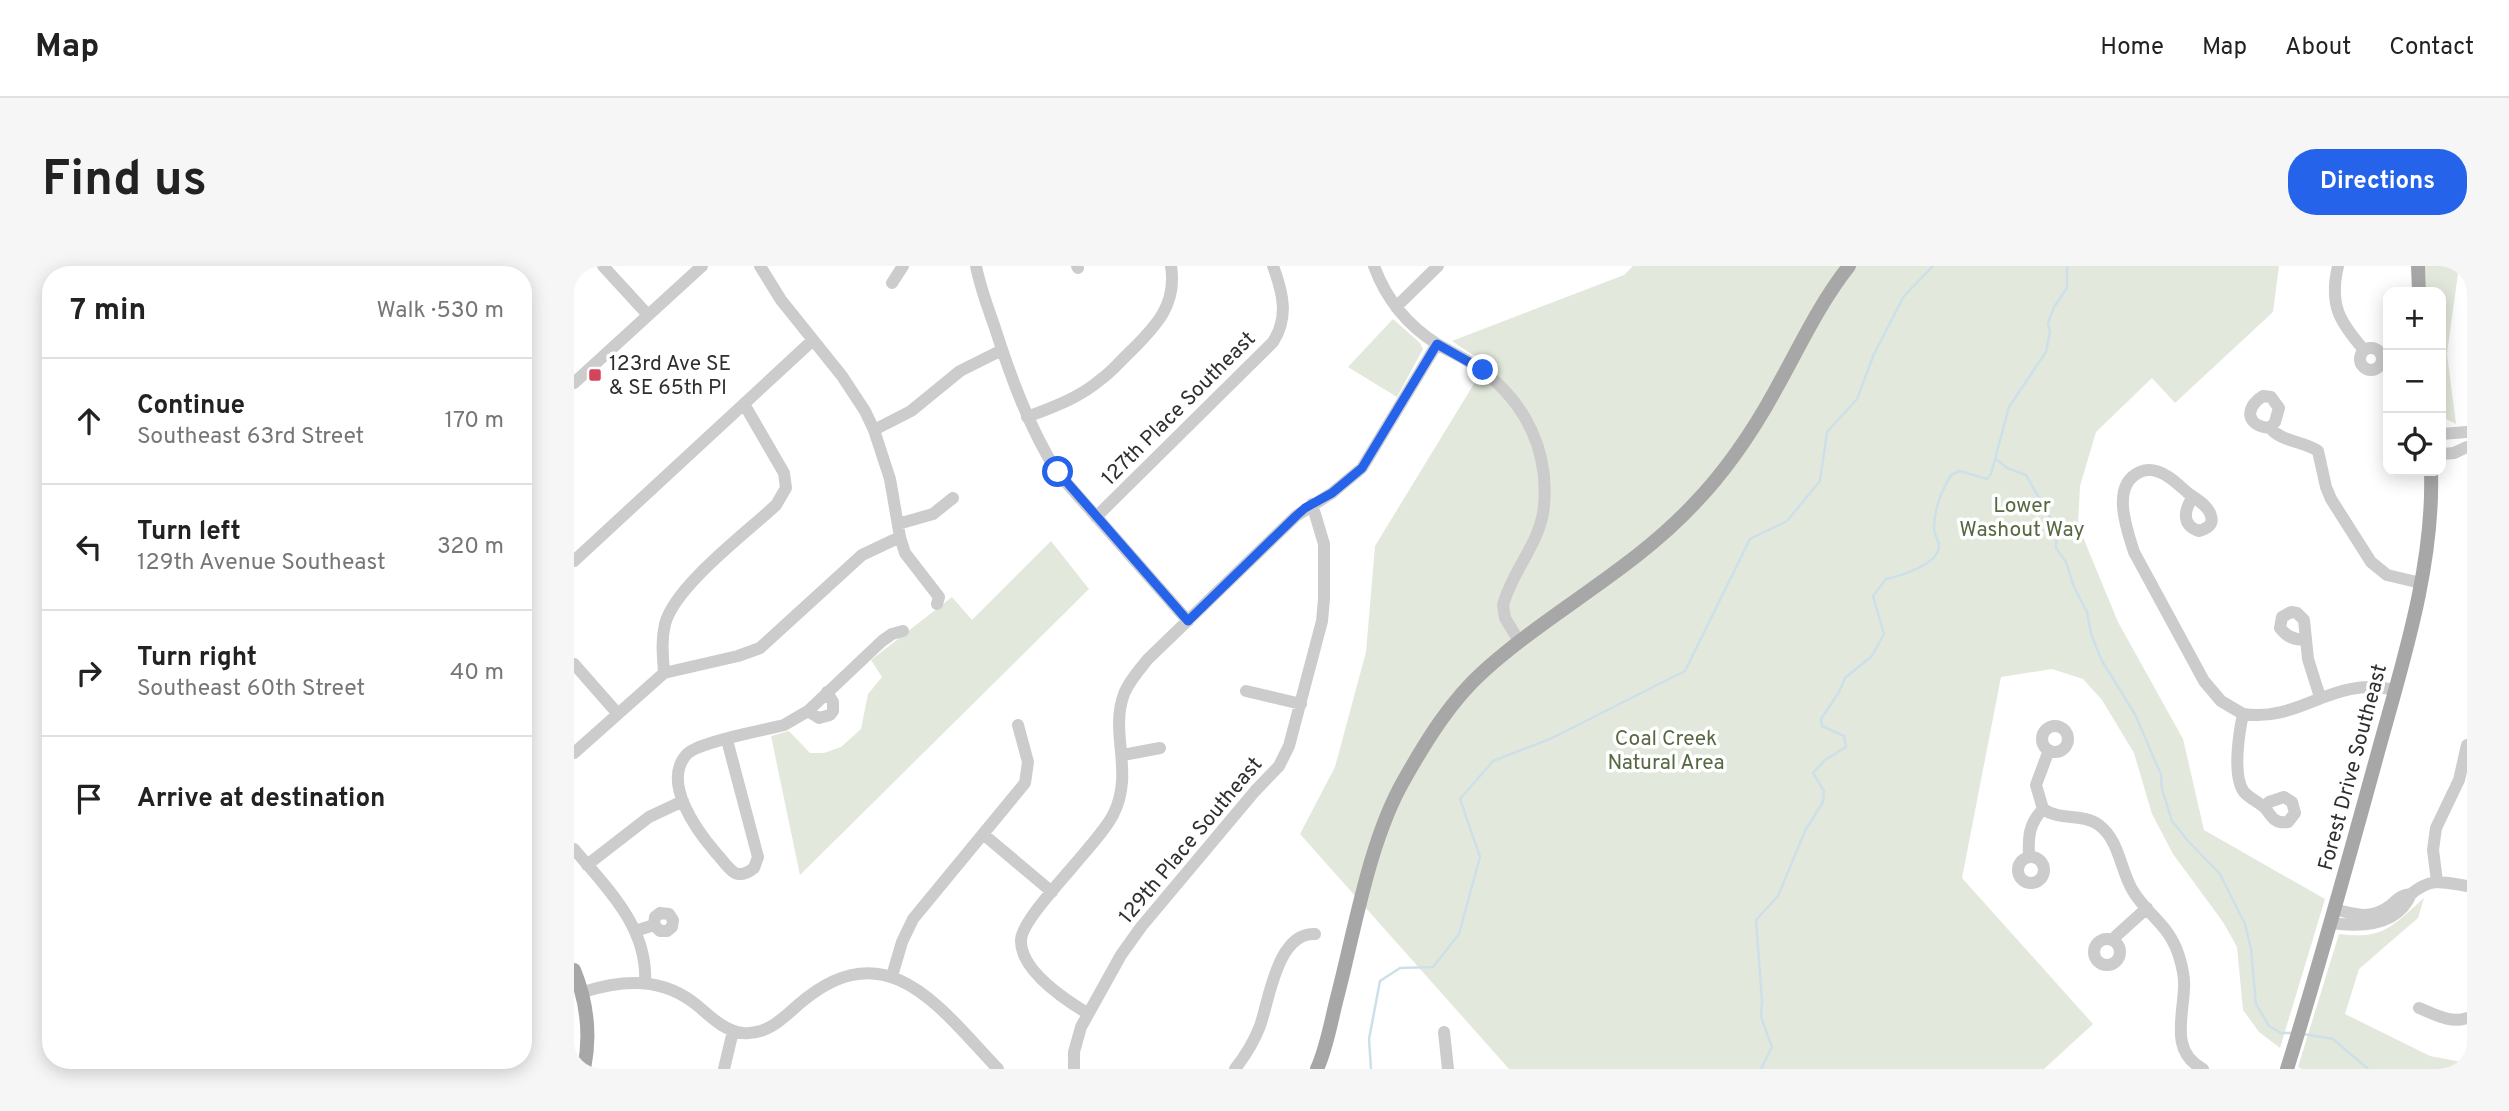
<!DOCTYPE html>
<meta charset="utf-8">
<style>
body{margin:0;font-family:Overpass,sans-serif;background:#f6f6f6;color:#222}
.controls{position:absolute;right:21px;top:21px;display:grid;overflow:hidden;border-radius:14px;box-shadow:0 4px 18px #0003}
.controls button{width:63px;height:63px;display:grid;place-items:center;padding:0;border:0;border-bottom:2px solid #e0e0e0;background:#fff;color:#222;font:35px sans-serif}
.stop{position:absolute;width:21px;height:21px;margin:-16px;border:5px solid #2563eb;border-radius:50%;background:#fff}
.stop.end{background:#2563eb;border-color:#fff;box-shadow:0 2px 7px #0008}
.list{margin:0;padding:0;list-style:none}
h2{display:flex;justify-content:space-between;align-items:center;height:91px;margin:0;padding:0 28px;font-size:30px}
h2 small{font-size:23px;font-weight:400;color:#767676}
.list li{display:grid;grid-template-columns:46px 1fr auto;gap:21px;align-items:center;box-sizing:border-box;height:126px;padding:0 28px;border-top:2px solid #e0e0e0}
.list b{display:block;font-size:26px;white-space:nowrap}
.list p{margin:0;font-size:23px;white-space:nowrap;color:#767676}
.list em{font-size:23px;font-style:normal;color:#767676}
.icon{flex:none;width:38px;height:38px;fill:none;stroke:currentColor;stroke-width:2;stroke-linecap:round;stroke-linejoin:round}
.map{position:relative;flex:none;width:1893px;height:803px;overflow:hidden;border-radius:28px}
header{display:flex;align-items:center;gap:42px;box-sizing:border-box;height:98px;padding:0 35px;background:#fff;border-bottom:2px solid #e0e0e0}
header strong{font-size:33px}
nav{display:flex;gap:38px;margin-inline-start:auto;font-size:24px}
.intro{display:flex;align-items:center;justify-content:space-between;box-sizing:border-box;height:168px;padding:0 42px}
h1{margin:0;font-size:49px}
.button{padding:18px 32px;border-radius:28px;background:#2563eb;color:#fff;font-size:24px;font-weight:700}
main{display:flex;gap:42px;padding:0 42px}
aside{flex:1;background:#fff;border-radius:28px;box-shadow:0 4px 18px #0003}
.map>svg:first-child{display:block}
</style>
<header>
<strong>Map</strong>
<nav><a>Home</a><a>Map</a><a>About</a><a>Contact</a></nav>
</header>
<div class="intro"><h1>Find us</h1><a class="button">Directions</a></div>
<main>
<aside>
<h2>7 min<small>Walk · 530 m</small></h2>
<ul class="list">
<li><svg class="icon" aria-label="ahead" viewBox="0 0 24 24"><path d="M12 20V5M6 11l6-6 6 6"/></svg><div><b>Continue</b><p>Southeast 63rd Street</p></div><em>170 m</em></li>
<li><svg class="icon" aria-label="left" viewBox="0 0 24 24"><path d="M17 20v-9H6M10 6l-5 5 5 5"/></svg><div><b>Turn left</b><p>129th Avenue Southeast</p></div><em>320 m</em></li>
<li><svg class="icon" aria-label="right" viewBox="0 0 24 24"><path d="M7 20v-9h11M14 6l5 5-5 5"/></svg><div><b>Turn right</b><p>Southeast 60th Street</p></div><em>40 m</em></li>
<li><svg class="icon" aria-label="arrive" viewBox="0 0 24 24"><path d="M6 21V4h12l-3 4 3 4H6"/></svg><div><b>Arrive at destination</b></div></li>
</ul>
</aside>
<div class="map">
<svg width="1893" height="803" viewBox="0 0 1893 803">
<rect width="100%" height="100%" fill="#fff"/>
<path fill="#e3e8dc" d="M1059,0H1705L1699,46L1601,137L1578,112L1522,166L1506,220L1504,259L1544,356L1609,473L1630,564L1751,633L1706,782L1685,766L1669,744L1663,681L1649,656L1599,588L1578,548L1560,487L1528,434L1509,413L1478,403L1427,411L1388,612L1519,758L1470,803H935L726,568L761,501L792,386L801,280L912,98L878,75L1050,9Z
M1851,0H1885L1873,88L1882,158L1868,151L1867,146V26H1852Z
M819,53L846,77L849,83L823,131L774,101Z
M477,275L515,323L226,609L197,470L215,465L236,487H250L267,481L287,463L294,428L308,411L297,394L378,331L398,354Z
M1850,632L1844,652L1785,703L1771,748L1856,790L1893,797V803H1728L1724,801L1765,668C1810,674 1818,660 1850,632Z"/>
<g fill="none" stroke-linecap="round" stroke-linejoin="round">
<path stroke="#cde0e9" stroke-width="2.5" d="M1421,192L1433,202L1452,209L1483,264L1482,282L1492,296L1500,321L1513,346L1517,368L1528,395L1562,450L1581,495L1587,508L1588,523L1598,555L1614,575L1646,608L1671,658L1677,683L1682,738L1695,760L1707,767H1719
M1729,768L1759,773L1794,803
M797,803L795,773L806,715L826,702L859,701L885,668L906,591L886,533L919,495L976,473L1111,405L1176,273L1213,255L1246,215L1253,166L1283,133L1300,88L1330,30L1359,0
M1187,803L1198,781L1187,751L1188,735L1182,654L1204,630L1231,565L1249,536L1250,525L1239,507L1251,494L1272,481L1270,470L1248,460L1247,453L1265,426L1271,412L1298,390L1310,368L1299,330L1312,313C1326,310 1367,298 1365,278C1364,273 1360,268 1360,262C1360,244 1368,224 1377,209L1386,205L1413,213L1417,208L1435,141L1472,86L1476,65L1474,57L1480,41L1493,22V0"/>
<path stroke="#ccc" stroke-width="12" d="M29,0L74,49
M186,0L207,34L268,110L291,145L300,164L316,213L326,271L331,287L365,331L363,338
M402,0C406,21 414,42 421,62C437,112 455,161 483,206L614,355
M503,0L504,2
M800,0C812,33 833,59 863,78C878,87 895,94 909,105C952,138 975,185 970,240C967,276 938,305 929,339L931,352L945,375
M1764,0C1755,39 1765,55 1790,84
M318,17L329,0
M822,41L864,0
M1786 93a11 11 0 1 1 22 0a11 11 0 1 1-22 0Z
M0,117L128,0
M453,151C479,141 505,132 526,114C538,106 547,94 558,84C583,59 603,38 597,0
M1696,162L1701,156L1705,142L1697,131L1689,130C1670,142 1672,160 1696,162C1708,176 1729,175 1744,185L1752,221L1757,233L1797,296L1813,309L1847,317
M300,164L337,145L386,105L428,84
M1867,168L1893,166
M1867,188L1880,187L1893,181
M1619,231C1610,244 1607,259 1625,265C1632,263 1640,259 1637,250C1635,240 1622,233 1614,227C1607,221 1600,214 1593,210C1585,205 1575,202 1566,206C1536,219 1553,264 1560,286L1630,415L1647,435L1669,448C1665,467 1658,510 1670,526C1676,533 1687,537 1692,543C1698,552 1702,558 1714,556L1721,547L1718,536L1710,531L1695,536L1691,542
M522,251L699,76C715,51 709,27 699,0
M324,258L359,248L379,232
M0,295L239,74
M1732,373C1721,375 1713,371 1706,362L1708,351L1717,346L1723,347L1730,354L1734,393L1746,431
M0,398L44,448
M90,407C89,390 87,375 91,358C101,320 172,267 202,239L212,222L210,207L170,138
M672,425L727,438
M234,445L245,452L256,449L259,445V436L253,426
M1669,448C1727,457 1757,409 1821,424
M1468 473a13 13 0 1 1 26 0a13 13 0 1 1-26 0Z
M153,474L184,591L180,602C175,606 168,610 161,607C154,603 148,593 142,587C123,565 87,516 113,488C124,476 191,464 210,459L234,445L308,375L318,368L329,365
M0,487L90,407L164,390L186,382L288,289L326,271
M549,489L586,482
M1469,543C1486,555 1509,547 1525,559C1546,575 1546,604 1559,625C1574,650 1595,658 1605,690C1608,700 1611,711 1610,722C1609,752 1596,786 1629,803
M409,568L478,626
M0,583C32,621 74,661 71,716
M1455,591C1454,570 1455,558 1469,543L1462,519L1475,484
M1444 604a13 13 0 1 1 26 0a13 13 0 1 1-26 0Z
M13,599L75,551L109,535
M1863,615L1859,584L1862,562L1885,514L1893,479
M1837,628C1858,611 1868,616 1893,620
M1757,657C1786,661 1824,660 1837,628C1827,629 1824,633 1817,639C1798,654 1782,649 1760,643
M61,665L80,659L86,665H93L98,661L99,654L95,648L86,647L81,651L80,659
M1520 686a13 13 0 1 1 26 0a13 13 0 1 1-26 0Z
M1540,675L1542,670L1573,642
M318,710L328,676L339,653L451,517L454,496L444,459
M9,726C50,713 89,711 124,740C138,752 151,765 169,767C193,769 208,753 224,739C312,662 365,741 424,803
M1845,742C1860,748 1877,758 1893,752
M513,747C490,733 446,704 447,674C448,649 523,580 539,549C561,506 535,468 550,428C555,415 565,404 574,393L722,250L758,227L788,202L863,78
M870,766L874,803
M150,803L159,765
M500,803V786L507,761L547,689L567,661L681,525L705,500L715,480L748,355L750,333V278L738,238
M661,803C671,790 680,776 686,760C695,735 703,666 741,668"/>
<path stroke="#a7a7a7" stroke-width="14" d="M1844,0L1845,26
M0,704C13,736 17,769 10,803
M743,803C753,781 757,755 763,732C781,663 795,575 830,514C852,475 877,434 911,404C977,345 1058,304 1119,239C1152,205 1179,165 1202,123C1225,82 1245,38 1275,0
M1713,803C1746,698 1775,592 1804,486C1829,395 1860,300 1857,205"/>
</g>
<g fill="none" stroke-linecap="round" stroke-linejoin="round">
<path stroke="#2563eb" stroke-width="9" d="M484,206L614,355L722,250L731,242L758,227L788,202L863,78L909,104"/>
</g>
<rect fill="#d3455a" stroke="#fff" stroke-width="2.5" x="14" y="102" width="14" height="14" rx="3.5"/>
<g text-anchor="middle" stroke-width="7" stroke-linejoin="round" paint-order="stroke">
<g font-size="21" fill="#2f2f2f" stroke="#fff" text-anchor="start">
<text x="35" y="104">123rd Ave SE<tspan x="35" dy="24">&amp; SE 65th Pl</tspan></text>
</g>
<g font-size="21" fill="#2f2f2f" stroke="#fff">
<text transform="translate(604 142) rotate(-45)" y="7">127th Place Southeast</text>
<text transform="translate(1778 501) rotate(-75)" y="7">Forest Drive Southeast</text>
<text transform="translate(616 574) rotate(-50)" y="7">129th Place Southeast</text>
</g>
<g font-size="21" fill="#566741" stroke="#fff">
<text x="1448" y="246">Lower<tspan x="1448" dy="24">Washout Way</tspan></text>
<text x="1092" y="479">Coal Creek<tspan x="1092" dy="24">Natural Area</tspan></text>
</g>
</g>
</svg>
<div class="controls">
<button>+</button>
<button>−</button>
<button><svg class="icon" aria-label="locate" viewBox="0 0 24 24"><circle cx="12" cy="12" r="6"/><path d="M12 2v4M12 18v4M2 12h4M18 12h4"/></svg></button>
</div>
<div class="stop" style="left:484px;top:206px"></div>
<div class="stop end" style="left:909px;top:104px"></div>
</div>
</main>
